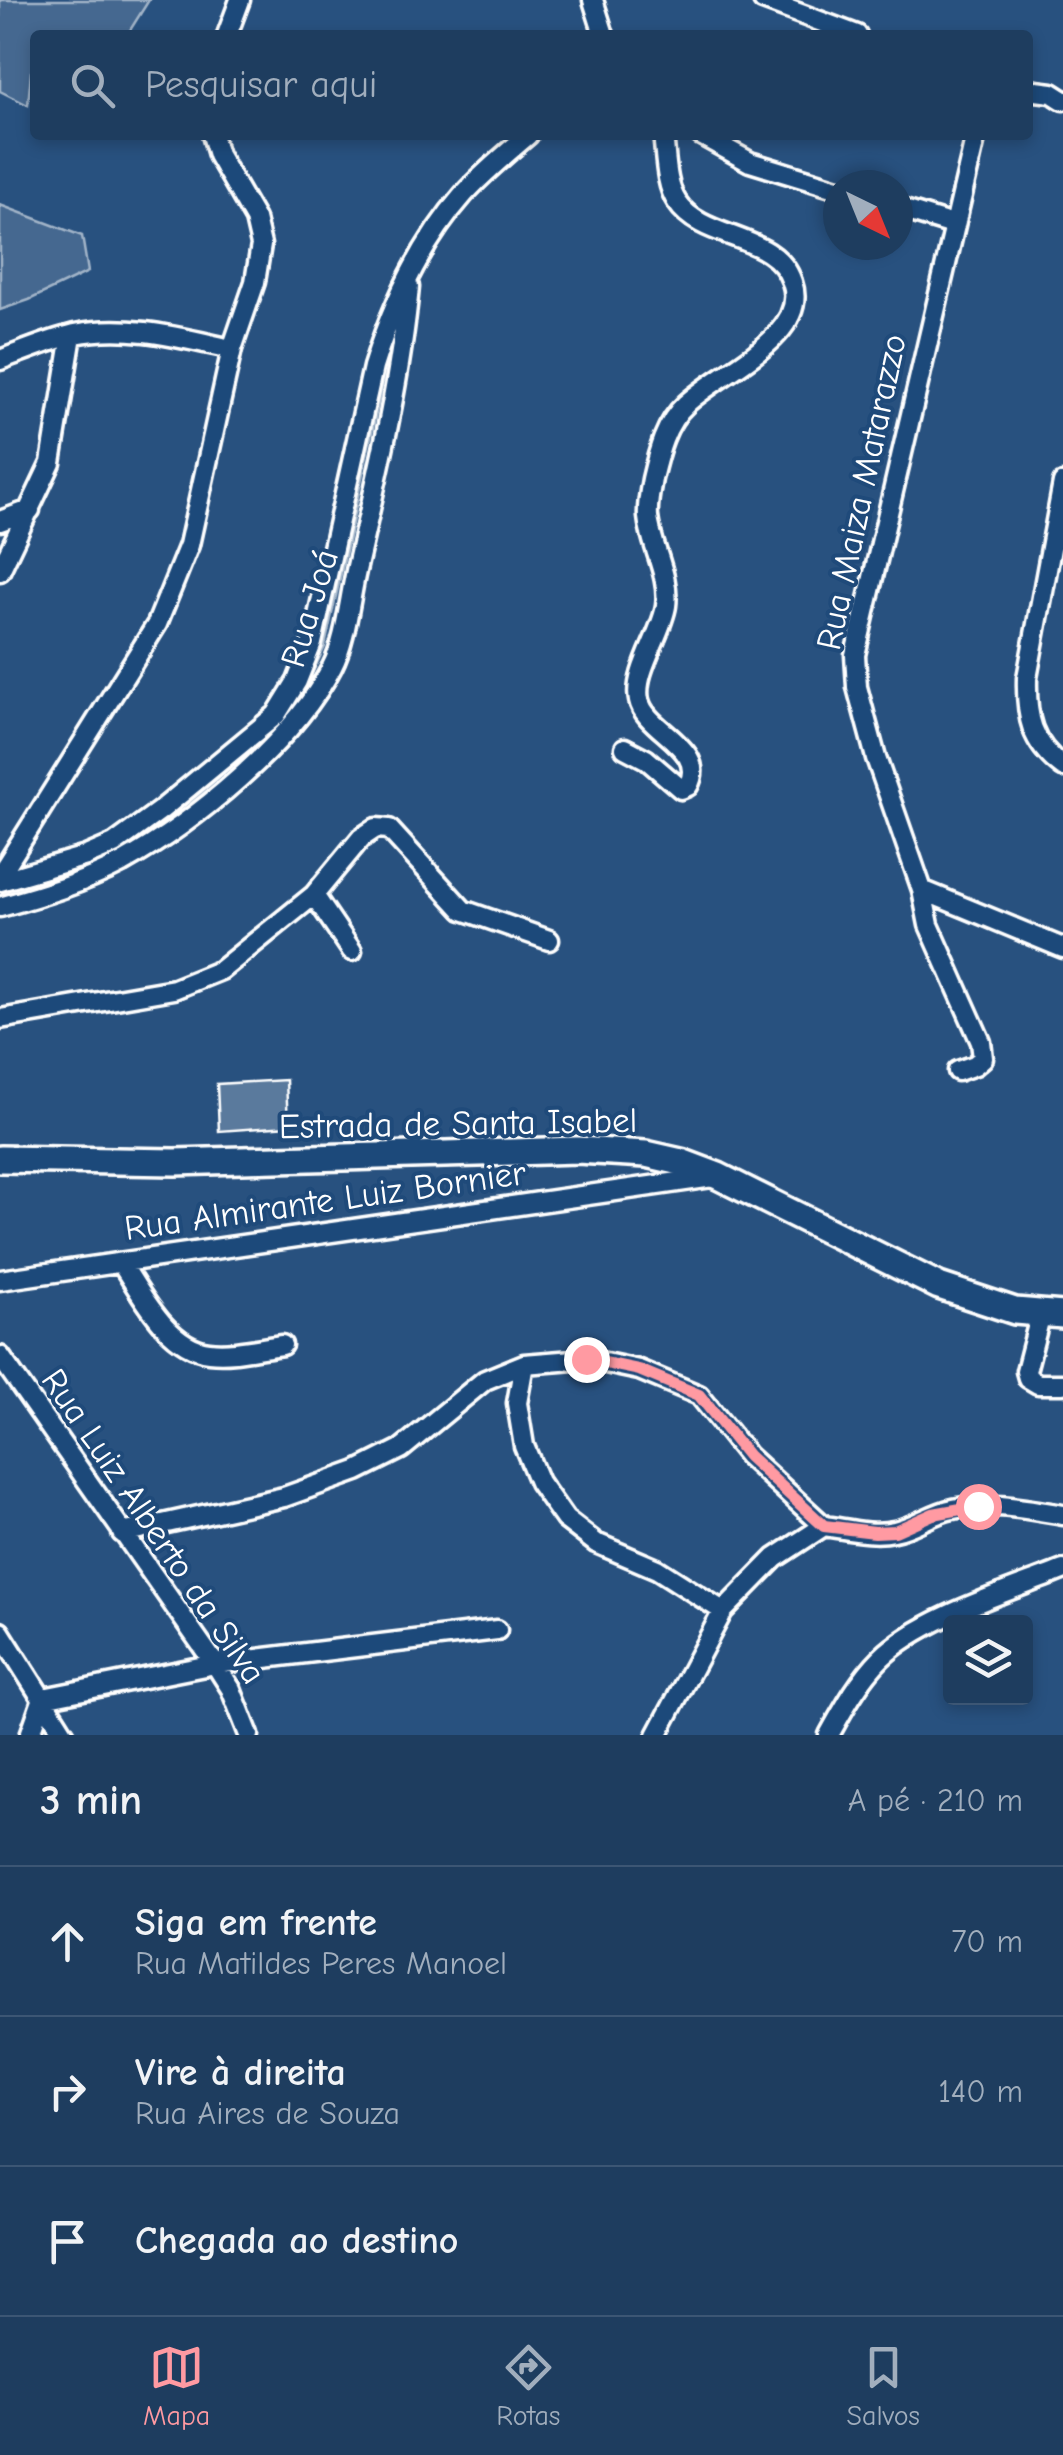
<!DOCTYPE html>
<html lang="pt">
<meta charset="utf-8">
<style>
body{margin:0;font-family:"Comic Neue",sans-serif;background:#2b4868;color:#f1f3f6}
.controls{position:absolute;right:30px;bottom:30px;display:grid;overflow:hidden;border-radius:10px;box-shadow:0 5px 15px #0003}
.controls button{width:90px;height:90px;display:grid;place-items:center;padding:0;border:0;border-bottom:2px solid #3c5674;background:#1e3d5f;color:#f1f3f6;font:50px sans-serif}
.compass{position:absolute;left:823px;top:170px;width:90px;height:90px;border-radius:50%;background:#1e3d5f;box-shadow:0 5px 15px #0003;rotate:137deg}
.stop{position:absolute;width:30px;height:30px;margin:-22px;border:8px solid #ff9aa2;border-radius:50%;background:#fff}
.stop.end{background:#ff9aa2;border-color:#fff;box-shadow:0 2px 10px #0008}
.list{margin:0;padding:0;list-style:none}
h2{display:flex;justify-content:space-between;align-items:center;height:130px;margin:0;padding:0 40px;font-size:42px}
h2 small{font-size:32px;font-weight:400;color:#a1aebd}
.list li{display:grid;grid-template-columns:65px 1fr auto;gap:30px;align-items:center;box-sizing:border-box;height:150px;padding:0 40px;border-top:2px solid #3c5674}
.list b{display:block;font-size:38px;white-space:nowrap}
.list p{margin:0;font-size:32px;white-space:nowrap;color:#a1aebd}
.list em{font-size:32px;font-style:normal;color:#a1aebd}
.icon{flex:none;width:55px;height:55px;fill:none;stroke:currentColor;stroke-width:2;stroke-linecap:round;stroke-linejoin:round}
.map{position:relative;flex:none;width:1063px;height:1735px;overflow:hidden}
.search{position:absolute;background:#1e3d5f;box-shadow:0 5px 15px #0003;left:30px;right:30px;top:30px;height:110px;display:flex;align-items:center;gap:25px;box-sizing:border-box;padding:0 35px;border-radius:10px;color:#a1aebd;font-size:38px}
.sheet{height:580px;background:#1e3d5f}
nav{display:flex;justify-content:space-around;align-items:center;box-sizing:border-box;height:140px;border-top:2px solid #3c5674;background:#1e3d5f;font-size:28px;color:#a1aebd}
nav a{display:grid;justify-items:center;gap:5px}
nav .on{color:#ff9aa2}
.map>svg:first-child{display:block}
</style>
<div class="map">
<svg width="1063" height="1735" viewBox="0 0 1063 1735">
<rect width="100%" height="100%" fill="#28517f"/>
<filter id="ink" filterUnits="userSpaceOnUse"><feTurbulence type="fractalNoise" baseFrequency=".01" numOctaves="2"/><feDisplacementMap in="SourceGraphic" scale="20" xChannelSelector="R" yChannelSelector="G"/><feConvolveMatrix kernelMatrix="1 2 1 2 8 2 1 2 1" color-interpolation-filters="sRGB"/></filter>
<g filter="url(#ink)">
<path fill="#446890" stroke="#a2b4c8" stroke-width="2.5" d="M0,0H149L127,35H35V69L31,72L28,105L0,91Z
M0,205L82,236L88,272L29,300L0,310Z"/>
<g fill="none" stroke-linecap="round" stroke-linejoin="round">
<path stroke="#aabbcd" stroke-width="4" d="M281,724L300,697L324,647L392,337
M86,870L180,812L275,731
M0,896L72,875"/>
</g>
<path fill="#5a7a9d" stroke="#fff" stroke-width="2.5" d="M286,1080L288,1126L219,1131L217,1084Z"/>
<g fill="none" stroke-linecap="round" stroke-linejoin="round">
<g stroke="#fff" stroke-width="25">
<path id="minor" d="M593,0L604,35
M763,0L857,35
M227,35L240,0
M1028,90L1052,93L1063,100
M701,135L750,162L838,189
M898,208L953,225
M0,360C24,351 50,340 75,334C128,323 181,338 232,349
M1063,483L1027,678C1026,717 1031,743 1063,767
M0,521L30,510
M0,571L51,463L72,335
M625,748L646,759L681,789L688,786C709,748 645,731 639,700C633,673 662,633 666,606C670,575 651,547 648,517C647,505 650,490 652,479C658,453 665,423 686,404C719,372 811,336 792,282C776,232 703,242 677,202C665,184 666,155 663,135
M0,875L157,624L189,545L232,349L255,282L261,245L255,219L218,155L212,135
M0,881L86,856L114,844L162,809L276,715L297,681L312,643L373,367C392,305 421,243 464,194C483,173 506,154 528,135
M922,890L1063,948
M314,895L352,951
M0,907C40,896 84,883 122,863C194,823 294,741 332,667C346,640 349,602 356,571C377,478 400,383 409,287
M0,1019L174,989L221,970L314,895L361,838L376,828L389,829L463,910L549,940
M958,1071L975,1065L983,1058L981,1042L929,925L922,890L876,758L857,687L855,655L976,135
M121,1263C142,1294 167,1347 209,1352C232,1355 259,1348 282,1345
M0,1280L713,1177
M1041,1313L1026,1371L1028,1378L1038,1384H1063
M0,1356L215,1664L231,1689L249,1735
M524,1364L517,1403L524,1446L539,1482L565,1519L596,1543L657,1569L723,1611
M122,1533L284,1497L357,1471L401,1449L485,1380L524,1364L586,1359L639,1370L699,1395L748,1456L824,1526
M0,1632L65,1735
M30,1735L43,1698L215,1664L497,1630
M657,1735L723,1611L775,1558L824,1526C847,1529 872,1536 894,1531C915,1527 932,1513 953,1509C989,1501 1027,1509 1063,1515
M829,1735C844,1708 859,1680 881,1658C921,1618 1010,1591 1063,1570"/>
</g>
<g stroke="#fff" stroke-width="32">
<path id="secondary" d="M0,1159L175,1162L577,1150L646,1154L681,1162L718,1176L939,1286L1015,1311L1063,1315"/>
</g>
<use href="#minor" stroke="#1f4a7a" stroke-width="18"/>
<use href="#secondary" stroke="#1f4a7a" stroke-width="25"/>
</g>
</g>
<g fill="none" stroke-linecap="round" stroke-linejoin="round" filter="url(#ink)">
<path stroke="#ff9aa2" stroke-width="12" d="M586,1359L639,1370L699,1395L748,1456L824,1526L875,1532L895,1531L933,1514L978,1506"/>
</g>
<g text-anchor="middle" stroke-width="8" stroke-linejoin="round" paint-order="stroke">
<g font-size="35" fill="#fff" stroke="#1f4a7a">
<text transform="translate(861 492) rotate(-78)" y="12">Rua Maiza Matarazzo</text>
<text transform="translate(309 608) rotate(-73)" y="12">Rua Joá</text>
<text transform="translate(458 1123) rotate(-1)" y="12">Estrada de Santa Isabel</text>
<text transform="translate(325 1200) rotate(-8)" y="12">Rua Almirante Luiz Bornier</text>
<text transform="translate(154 1526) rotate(56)" y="12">Rua Luiz Alberto da Silva</text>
</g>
</g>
</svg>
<div class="controls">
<button><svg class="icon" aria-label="layers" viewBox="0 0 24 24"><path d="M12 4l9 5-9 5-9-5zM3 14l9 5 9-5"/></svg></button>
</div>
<svg class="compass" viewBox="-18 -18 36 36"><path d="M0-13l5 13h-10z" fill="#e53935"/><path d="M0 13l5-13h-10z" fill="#a1aebd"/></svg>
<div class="stop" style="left:978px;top:1506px"></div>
<div class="stop end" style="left:586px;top:1359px"></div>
<div class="search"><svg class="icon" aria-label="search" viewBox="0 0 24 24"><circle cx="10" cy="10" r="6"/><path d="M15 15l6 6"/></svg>Pesquisar aqui</div>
</div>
<section class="sheet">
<h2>3 min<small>A pé · 210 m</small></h2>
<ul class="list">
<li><svg class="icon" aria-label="ahead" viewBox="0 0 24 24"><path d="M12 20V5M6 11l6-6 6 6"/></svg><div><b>Siga em frente</b><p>Rua Matildes Peres Manoel</p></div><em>70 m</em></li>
<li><svg class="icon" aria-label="right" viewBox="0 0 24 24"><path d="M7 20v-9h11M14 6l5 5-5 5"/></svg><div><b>Vire à direita</b><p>Rua Aires de Souza</p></div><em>140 m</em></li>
<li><svg class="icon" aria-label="arrive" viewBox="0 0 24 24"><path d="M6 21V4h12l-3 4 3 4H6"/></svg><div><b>Chegada ao destino</b></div></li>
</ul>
</section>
<nav>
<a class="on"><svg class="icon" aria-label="map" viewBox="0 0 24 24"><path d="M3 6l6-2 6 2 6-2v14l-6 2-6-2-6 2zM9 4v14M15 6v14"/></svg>Mapa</a>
<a><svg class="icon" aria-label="directions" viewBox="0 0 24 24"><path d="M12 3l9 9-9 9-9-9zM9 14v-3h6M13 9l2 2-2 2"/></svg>Rotas</a>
<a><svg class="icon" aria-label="saved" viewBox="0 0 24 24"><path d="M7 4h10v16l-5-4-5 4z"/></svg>Salvos</a>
</nav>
